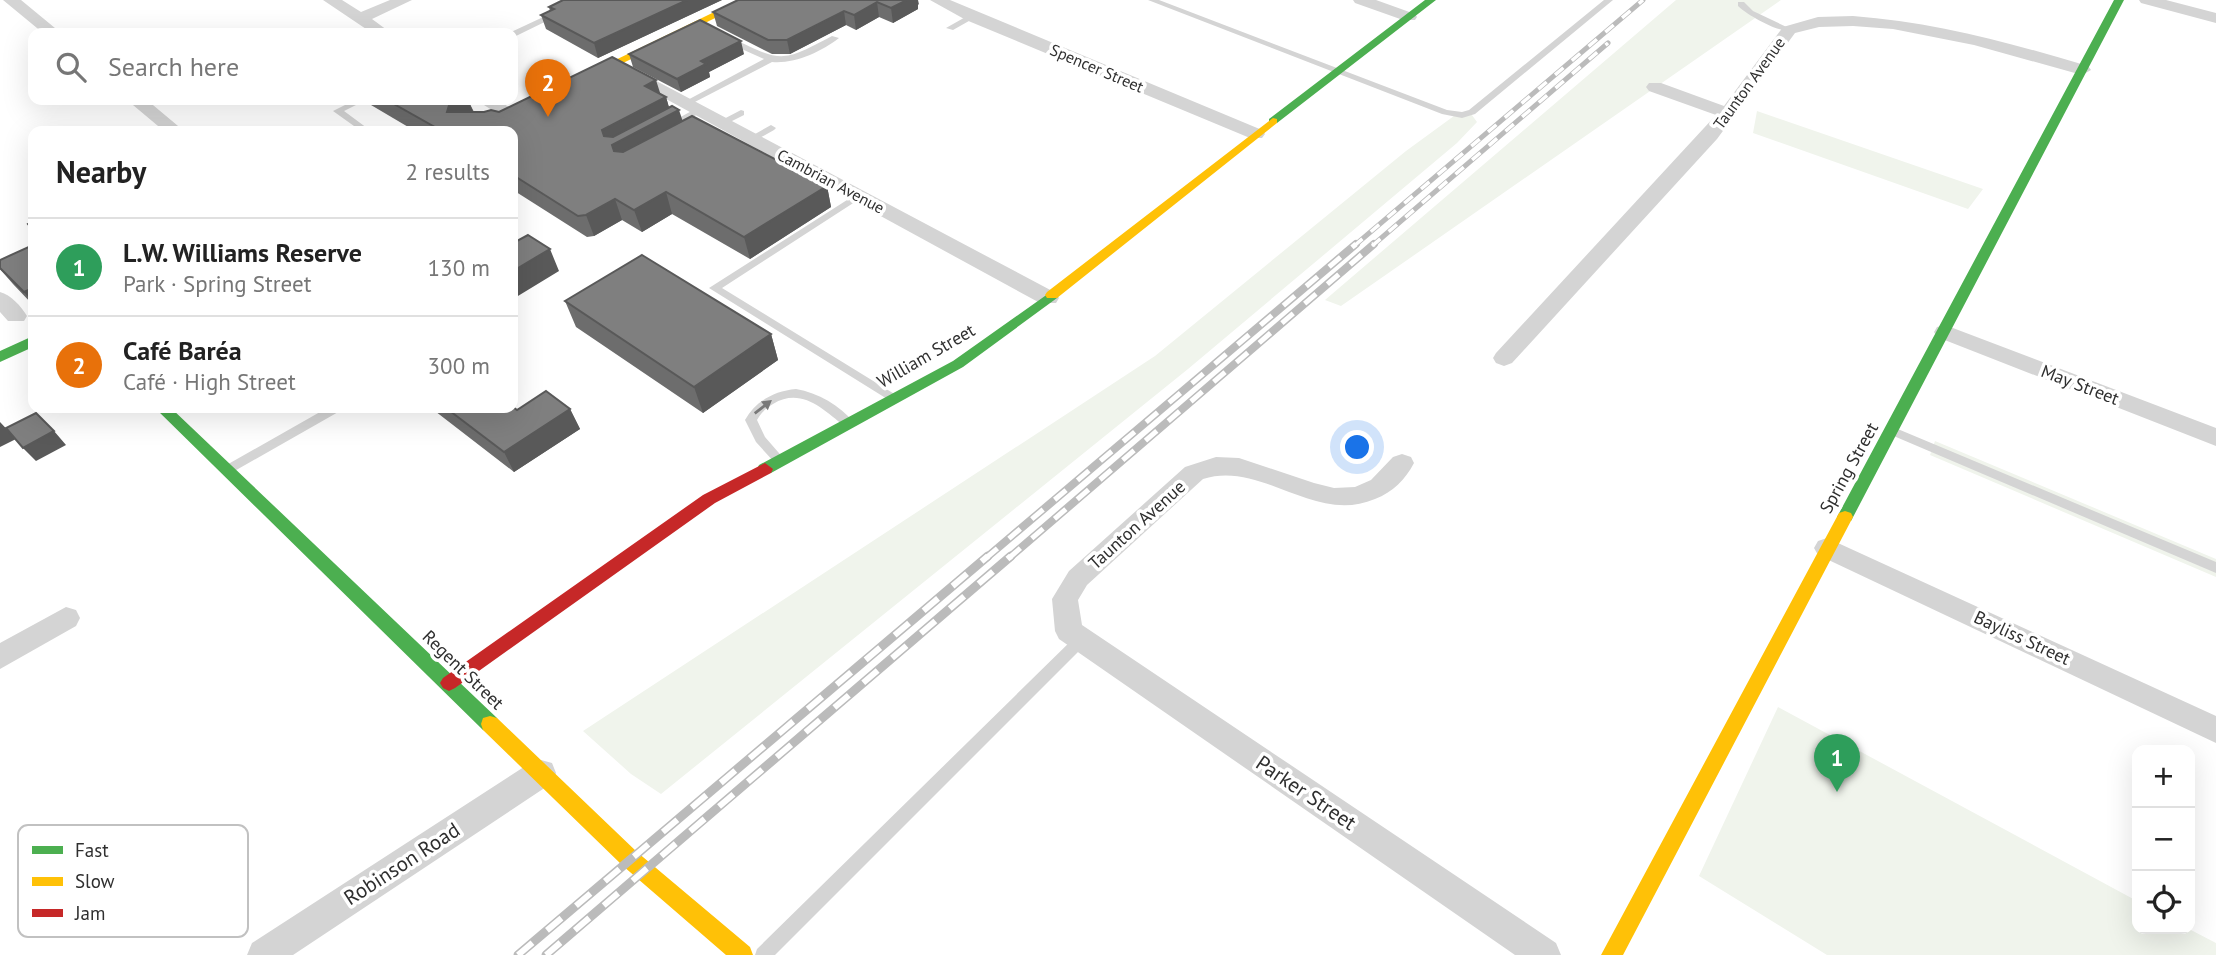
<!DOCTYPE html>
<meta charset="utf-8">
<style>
body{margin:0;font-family:"PT Sans",sans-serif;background:#f2f2f2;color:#222}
.controls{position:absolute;right:21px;bottom:21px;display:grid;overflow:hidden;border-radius:14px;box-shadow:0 7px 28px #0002}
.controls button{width:63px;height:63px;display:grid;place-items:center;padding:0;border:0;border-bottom:2px solid #e0e0e0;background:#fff;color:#222;font:35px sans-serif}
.you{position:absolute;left:1358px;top:448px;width:24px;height:24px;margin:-18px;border:5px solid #fff;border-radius:50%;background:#1a73e8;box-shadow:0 0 0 10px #1a73e833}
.badge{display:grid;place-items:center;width:46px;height:46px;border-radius:50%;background:#2563eb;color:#fff;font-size:23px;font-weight:700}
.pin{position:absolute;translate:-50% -58px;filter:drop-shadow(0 2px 4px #0008)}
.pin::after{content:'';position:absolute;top:37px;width:24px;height:21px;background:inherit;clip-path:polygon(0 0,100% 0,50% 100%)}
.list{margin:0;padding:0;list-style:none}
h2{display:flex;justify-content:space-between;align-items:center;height:91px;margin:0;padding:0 28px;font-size:30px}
h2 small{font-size:23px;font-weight:400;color:#767676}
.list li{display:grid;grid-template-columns:46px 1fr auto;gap:21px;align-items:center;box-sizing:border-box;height:98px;padding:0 28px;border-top:2px solid #e0e0e0}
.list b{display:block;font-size:26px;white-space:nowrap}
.list p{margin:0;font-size:23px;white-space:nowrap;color:#767676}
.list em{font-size:23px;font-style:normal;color:#767676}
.icon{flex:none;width:38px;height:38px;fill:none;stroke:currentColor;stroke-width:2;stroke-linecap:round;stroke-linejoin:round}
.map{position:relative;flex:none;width:2216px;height:955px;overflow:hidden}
.search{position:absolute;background:#fff;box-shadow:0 7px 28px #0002;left:28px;top:28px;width:490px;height:77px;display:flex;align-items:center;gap:18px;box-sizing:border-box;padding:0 24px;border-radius:14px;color:#767676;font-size:26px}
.panel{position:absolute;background:#fff;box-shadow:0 7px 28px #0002;left:28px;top:126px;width:490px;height:287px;border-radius:14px}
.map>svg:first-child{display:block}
</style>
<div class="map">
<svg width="2216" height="955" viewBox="0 0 2216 955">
<rect width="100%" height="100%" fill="#fff"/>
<path fill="#f0f4ec" d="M1676,0H1781L1341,306L1325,300Z
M1469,111L1477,122L1457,143L1188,369L661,794L631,774L583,731L1155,356L1406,151L1458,113Z
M1757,111L1983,189L1968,209L1753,133Z
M1935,441L2216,559V577L1930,455Z
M1778,707L2137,901V929H2189L2216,943V955H1827L1699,876Z"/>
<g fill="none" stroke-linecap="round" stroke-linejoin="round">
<path fill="#d4d4d4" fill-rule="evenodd" d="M1148,0H1159L1447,110L1462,112L1469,110L1604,0H1613L1475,114L1462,118L1442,114Z
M1738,2H1744L1753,11L1793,30C1782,35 1747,15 1738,6Z
M554,12L561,14L516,36H513V33H509Z
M969,15L976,17L953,30L946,28Z
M832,36L839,38C821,52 795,64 772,62L689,105L682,103L764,59L726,42V38H732C782,63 783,62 832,36Z
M355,100H366L344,111L371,131H361L333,111Z
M699,107L702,108V112L672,128L669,129L664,126Z
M741,110L744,111V115L726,124L723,125L718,122Z
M771,125L776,128L774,130L756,140H750L748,138Z
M858,193L863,196L861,198L722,288L896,395L898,398L892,402L709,288Z
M796,389C818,393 840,405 854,423L848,427L844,426C823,409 801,387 773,404C766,408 761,413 757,420L765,437L785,460L779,464L775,463L756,442L745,420C756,401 774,391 796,389Z
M327,408H342L340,411L231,473H223L221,470L223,467Z
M1893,427L2216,562V573L1889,434L1887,431Z
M1081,634L1086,636L1088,640L1086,644L775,955H755L757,949L1076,636Z"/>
<path fill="#d4d4d4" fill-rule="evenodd" d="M3,0H21L61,33H43Z
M323,0H342L361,12L390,0H412L372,19L391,33H372Z
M930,0H950L1262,130L1265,134L1262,138H1250L966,20Z
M1353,0H1376L1415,14L1417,17L1415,20H1403L1355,3Z
M2139,0H2166L2216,13V23L2141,3Z
M1853,16C1934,22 2011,43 2088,66L2091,70L2082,75L1974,45L1893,29L1853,26L1819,27L1795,33L1717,139L1512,363L1504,366L1496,363L1493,358L1496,353L1716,115L1649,91L1646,87L1649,83H1661L1724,106L1783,27L1818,17Z
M630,67L1056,293L1059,298L1056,303H1040L624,76L621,72L624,68Z
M127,100H147L184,131H164Z
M476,100H498L518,113L515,117H503Z
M0,292C11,295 21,306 27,316L24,321H8L0,312Z
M1945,325L2216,428V446L1937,337L1934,332L1937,327Z
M1402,454L1411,457L1414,463C1405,480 1393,492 1375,499C1314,525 1262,460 1203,479L1087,585L1078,600L1082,625L1556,943L1561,955H1515L1059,639L1055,631L1052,599L1069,571L1185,467L1216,457L1239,458L1314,483L1334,488L1355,487L1371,480L1393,457Z
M1827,538L2216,716V743L1818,555L1814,548L1818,541Z
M66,607L76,610L80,618L76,626L0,669V643Z
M541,760L552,763L556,773L552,783L293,955H247L252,943L530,763Z"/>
<path fill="#4caf50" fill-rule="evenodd" d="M1425,0H1436L1277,123H1269V119Z
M2114,0H2124L1851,521H1839L1837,517Z
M1052,291L1057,292L1059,295L1057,298L963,367L771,473H759L757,469L759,465L953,361Z
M33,336V347L0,362V351Z
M155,408H171L497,718L499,724L497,730L490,732L483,730Z"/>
<path fill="#ffc107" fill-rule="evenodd" d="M739,0H752L578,85L568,83Z
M1273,118L1277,119V123L1057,298H1047L1045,295L1047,292Z
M1845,511L1851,513L1853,517L1623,955H1601L1839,513Z
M490,716L497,718L637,852L750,947L753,955H726L623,866L483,730L481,724L483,718Z"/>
<path fill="#c62828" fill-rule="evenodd" d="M765,463L773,469L771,473L715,503L455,688L449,691L443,688L440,683L443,678L703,495Z"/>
<g stroke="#bbb" stroke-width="5">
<path id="rail-far2" d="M1354,246L1643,0
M1372,246L1608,43"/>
</g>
<g stroke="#bbb" stroke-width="8">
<path id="rail-far1" d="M986,558L1356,244
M1009,558L1374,244"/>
</g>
<g stroke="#bbb" stroke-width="9">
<path id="rail" d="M518,955L988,556
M546,955L1011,556"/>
</g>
<use href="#rail-far2" stroke="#fff" stroke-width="3.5" stroke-dasharray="11" stroke-linecap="butt"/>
<use href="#rail-far1" stroke="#fff" stroke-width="5" stroke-dasharray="15" stroke-linecap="butt"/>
<use href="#rail" stroke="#fff" stroke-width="6" stroke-dasharray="19" stroke-linecap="butt"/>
</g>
<path fill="#6d6d6d" d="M563,0H722L598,58L546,29L541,15L550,11L549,7Z
M738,0H918L919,4L918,5V9L893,23L879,17L856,30L846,25L790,54H772L717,26L713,12Z
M629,54H744L709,72L710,77L681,92L633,67Z
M661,95L666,97L669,108L683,121L827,186L831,207L750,259L672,214L642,232L622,220L594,236L587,237L513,190V131H415L371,105L368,100H468L474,112H499Z
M33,245V305L13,284L0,269V260Z
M565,301L771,334L778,360L703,413L576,327Z
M513,407L517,410L570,409L580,429L514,472L431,408Z"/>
<path fill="#595959" d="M687,0H722L598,58L594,43Z
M907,0H918V9L893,23L891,8Z
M877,2L879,17L856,30L854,15Z
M844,11L846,25L790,54L787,40Z
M741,41L744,54L709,72L710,77L681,92L677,79L701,61Z
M656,80L662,99L666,97L671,114L679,110L686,131L620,167L604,136L602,130L645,86Z
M456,100H468L475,116L447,112L450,102Z
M827,186L831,207L750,259L744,237Z
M666,192L672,214L642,232L634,210Z
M615,199L622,220L594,236L586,215Z
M550,249L559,271L513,299V271Z
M33,288V303L24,292Z
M771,334L778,360L703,413L694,387Z
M570,409L580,429L514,472L504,452Z
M0,422L16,439L0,447Z
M54,431L66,445L36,461L23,448Z"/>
<path fill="#7f7f7f" stroke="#595959" stroke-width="2" d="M563,0H687L594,43L541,15L554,9L549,7Z
M738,0H907L891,8L877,2L854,15L844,11L787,40H768L713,12Z
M700,20L741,41L701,61L706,64L677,79L629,54Z
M612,57L656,80L645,86L666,97L602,130L604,136L613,137L672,106L679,110L612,145L614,151L623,152L692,116L827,186L744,237L666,192L634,210L615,199L586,215L578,216L513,175V131H442L387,100H456L450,102L447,112H484L491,110L499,112Z
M33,221V230L28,224Z
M528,235L550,249L513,271V243Z
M33,245V288L24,292L0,268V260Z
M642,255L771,334L694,387L565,301Z
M546,391L570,409L504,452L446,408L513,407L517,410Z
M36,413L54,431L23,448L6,428Z"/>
<defs><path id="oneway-solid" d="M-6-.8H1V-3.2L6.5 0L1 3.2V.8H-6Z" transform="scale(1.75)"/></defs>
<use fill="#797979" href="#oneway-solid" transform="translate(763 407) rotate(-38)"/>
<g text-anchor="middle" stroke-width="7" stroke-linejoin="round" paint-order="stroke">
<g font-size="16" fill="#2f2f2f" stroke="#fff">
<text transform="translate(1097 68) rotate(23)" y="6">Spencer Street</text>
<text transform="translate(1749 83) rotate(-54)" y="6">Taunton Avenue</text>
<text transform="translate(831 181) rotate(28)" y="6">Cambrian Avenue</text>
</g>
<g font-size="18" fill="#2f2f2f" stroke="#fff">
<text transform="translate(926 356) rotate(-30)" y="6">William Street</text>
<text transform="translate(2080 385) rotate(21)" y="6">May Street</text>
<text transform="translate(1849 468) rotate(-61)" y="6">Spring Street</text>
<text transform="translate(1137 525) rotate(-42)" y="6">Taunton Avenue</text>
<text transform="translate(2022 638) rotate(25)" y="6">Bayliss Street</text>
<text transform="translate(463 670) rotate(44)" y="6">Regent Street</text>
</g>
<g font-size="21" fill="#2f2f2f" stroke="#fff">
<text transform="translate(1306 793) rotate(34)" y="7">Parker Street</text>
<text transform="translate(402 864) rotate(-33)" y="7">Robinson Road</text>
</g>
</g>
<rect x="18" y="825" width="230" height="112" rx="10" fill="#fff" stroke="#c1c1c1" stroke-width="2"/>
<rect x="32" y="846" width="31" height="8" fill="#4caf50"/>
<rect x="32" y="877" width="31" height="9" fill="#ffc107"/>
<rect x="32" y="909" width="31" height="8" fill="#c62828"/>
<g font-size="19" fill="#2f2f2f">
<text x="75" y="857">Fast</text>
<text x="75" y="888">Slow</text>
<text x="75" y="920">Jam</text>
</g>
</svg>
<div class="controls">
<button>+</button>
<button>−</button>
<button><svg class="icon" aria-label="locate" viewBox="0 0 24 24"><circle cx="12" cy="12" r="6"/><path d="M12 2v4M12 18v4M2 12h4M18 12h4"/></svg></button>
</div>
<div class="you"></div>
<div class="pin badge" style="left:1837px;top:792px;background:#2e9e5b">1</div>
<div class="pin badge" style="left:548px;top:117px;background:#e8710a">2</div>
<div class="search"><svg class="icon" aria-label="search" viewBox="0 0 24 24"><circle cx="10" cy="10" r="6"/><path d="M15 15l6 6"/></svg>Search here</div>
<section class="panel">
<h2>Nearby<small>2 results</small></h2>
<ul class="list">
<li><span class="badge" style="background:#2e9e5b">1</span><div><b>L.W. Williams Reserve</b><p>Park · Spring Street</p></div><em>130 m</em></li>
<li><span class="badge" style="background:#e8710a">2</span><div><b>Café Baréa</b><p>Café · High Street</p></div><em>300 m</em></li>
</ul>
</section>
</div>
